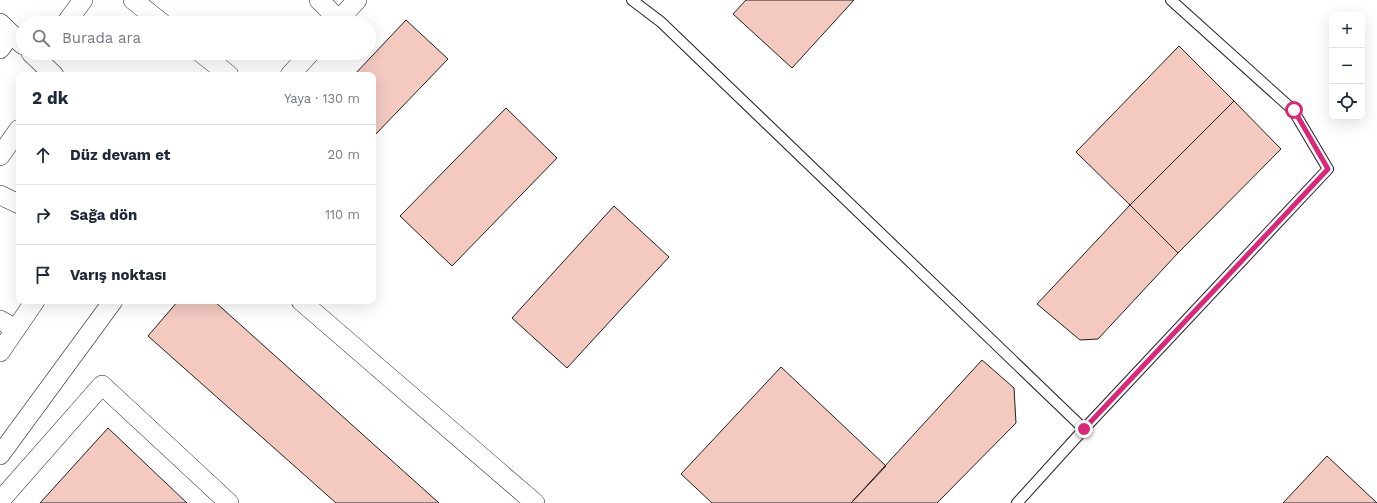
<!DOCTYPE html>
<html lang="tr">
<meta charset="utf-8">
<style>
body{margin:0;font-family:"Work Sans",sans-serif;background:#f6f6f7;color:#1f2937}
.controls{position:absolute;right:12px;top:12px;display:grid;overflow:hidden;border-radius:8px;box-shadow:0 4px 16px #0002}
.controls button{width:36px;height:36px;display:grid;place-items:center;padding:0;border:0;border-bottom:1px solid #e0e1e3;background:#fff;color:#1f2937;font:20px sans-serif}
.stop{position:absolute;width:12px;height:12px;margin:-9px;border:3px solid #db2777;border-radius:50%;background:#fff}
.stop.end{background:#db2777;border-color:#fff;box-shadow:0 1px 4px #0008}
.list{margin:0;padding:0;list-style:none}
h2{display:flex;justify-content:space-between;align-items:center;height:52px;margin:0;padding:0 16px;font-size:17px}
h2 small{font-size:13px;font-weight:400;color:#747a83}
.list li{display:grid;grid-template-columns:26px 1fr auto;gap:12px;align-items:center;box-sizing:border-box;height:60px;padding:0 16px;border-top:1px solid #e0e1e3}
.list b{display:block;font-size:15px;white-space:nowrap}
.list em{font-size:13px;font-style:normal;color:#747a83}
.icon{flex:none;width:22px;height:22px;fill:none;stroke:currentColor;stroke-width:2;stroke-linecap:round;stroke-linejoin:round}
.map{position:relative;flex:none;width:1377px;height:503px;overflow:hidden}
.search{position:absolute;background:#fff;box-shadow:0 4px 16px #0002;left:16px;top:16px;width:360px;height:44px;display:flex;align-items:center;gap:10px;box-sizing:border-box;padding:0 14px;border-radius:22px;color:#747a83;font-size:15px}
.panel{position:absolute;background:#fff;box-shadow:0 4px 16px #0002;left:16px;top:72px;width:360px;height:232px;border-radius:8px}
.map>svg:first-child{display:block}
</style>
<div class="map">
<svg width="1377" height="503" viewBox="0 0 1377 503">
<rect width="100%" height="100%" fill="#fff"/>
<path fill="#f3c9c0" stroke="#222" d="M746,0H854L792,68L733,14Z
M406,20L448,59L373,137V75H354Z
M1179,46L1234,101L1130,205L1076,152Z
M1234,101L1281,149L1178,253L1130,205Z
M506,108L557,158L452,266L400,216Z
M1130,205L1178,253L1098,339L1080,340L1037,304Z
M614,206L669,257L567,368L512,318Z
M178,301H214L439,503H336L148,336Z
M982,360L1014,388L1016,423L937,503H851Z
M781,367L886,466L851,503H712L681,474Z
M108,428L187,503H40Z
M1327,456L1377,503H1283Z"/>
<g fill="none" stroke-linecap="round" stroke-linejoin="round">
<g stroke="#222" stroke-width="12">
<path id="service" d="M632,0L661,22L1084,429
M1017,503L1084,429L1328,169L1293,110L1171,0"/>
</g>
<g stroke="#222" stroke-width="20">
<path id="minor" d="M133,0L162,23
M319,0L339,20
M0,23L23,45
M66,23L83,0
M336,23L357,0
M0,49L11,34
M31,53L54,75
M201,53L229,75
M290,75L310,53
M0,156L19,129
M0,195L19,204
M301,301L535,503
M0,320L16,329
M0,352L35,301
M0,455L113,301
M0,501L102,385L229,503"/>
</g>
<use href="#service" stroke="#fff" stroke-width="10"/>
<use href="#minor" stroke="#fff" stroke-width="19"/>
</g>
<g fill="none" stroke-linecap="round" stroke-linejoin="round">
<path stroke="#db2777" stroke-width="5" d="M1084,429L1328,169L1294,110"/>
</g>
</svg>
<div class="controls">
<button>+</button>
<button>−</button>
<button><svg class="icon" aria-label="locate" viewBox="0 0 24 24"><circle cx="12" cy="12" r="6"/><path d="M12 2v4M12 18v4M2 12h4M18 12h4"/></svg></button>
</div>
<div class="stop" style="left:1294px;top:110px"></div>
<div class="stop end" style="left:1084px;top:429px"></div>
<div class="search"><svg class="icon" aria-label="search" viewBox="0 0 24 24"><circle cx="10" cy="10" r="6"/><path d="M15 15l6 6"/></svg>Burada ara</div>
<section class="panel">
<h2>2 dk<small>Yaya · 130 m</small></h2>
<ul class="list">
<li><svg class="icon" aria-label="ahead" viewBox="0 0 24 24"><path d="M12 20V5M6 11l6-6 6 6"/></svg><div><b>Düz devam et</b></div><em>20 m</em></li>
<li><svg class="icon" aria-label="right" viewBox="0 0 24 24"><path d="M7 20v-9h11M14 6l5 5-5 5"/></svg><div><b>Sağa dön</b></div><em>110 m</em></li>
<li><svg class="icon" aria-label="arrive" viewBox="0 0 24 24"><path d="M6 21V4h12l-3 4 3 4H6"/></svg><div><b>Varış noktası</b></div></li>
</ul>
</section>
</div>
